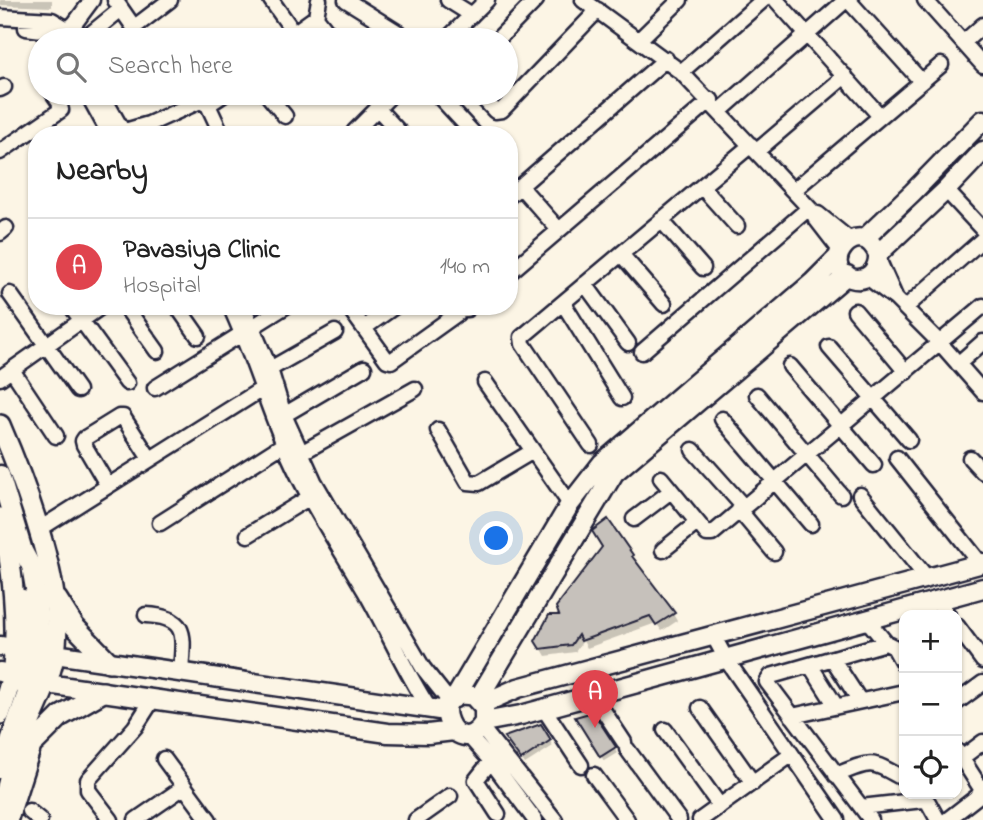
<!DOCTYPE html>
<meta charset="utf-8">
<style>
body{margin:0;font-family:"Indie Flower",sans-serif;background:#f6f6f6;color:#222}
.controls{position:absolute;right:21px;bottom:21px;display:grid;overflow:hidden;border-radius:14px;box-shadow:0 2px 5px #0004}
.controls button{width:63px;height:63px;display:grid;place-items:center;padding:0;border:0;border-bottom:2px solid #e0e0e0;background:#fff;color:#222;font:35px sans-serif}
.you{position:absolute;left:497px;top:539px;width:24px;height:24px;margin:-18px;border:5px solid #fff;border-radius:50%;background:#1a73e8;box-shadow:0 0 0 10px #1a73e833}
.badge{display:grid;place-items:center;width:46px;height:46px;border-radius:50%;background:#1a73e8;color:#fff;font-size:23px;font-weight:700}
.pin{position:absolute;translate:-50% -58px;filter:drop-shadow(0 2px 4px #0008)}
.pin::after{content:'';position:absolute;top:37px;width:24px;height:21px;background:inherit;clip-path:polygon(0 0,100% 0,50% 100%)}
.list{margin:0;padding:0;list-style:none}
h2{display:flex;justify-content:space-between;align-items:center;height:91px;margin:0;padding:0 28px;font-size:30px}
h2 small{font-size:23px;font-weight:400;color:#767676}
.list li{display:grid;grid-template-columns:46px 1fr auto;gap:21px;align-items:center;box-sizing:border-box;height:98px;padding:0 28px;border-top:2px solid #e0e0e0}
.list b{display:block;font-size:26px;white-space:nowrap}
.list p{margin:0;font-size:23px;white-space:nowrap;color:#767676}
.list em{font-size:23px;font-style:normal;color:#767676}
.icon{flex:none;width:38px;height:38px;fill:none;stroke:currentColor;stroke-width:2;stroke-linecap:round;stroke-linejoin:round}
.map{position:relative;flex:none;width:983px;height:820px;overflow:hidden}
.search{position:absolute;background:#fff;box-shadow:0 2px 5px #0004;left:28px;top:28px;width:490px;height:77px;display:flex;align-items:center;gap:18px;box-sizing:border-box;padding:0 24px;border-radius:38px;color:#767676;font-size:26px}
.panel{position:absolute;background:#fff;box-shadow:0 2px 5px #0004;left:28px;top:126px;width:490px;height:189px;border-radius:28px}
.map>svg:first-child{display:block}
</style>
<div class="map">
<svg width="983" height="820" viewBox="0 0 983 820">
<rect width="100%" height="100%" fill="#fcf5e5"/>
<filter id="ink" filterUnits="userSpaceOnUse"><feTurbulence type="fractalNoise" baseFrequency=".0143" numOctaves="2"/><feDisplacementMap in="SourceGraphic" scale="14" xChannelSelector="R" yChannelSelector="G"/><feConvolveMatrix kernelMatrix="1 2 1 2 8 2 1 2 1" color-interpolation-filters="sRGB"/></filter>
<g filter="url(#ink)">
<path fill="#0003" d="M0,0H52V7L0,5Z
M673,614L677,621L662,631L656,623L587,648L583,641L575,652L546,656L537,641L550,617Z
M578,718L614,748L617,753L604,761Z
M540,726L553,746L525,764L510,743Z"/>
<path fill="#c6c1bb" stroke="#22223b" stroke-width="2" d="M608,519L633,555L632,556L675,613L656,625L650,616L581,641L578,635L571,645L540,649L535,641L549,615H559L556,607L602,547L592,531Z
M593,712L616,747L600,757L575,717Z
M541,724L551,740L521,760L504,737Z"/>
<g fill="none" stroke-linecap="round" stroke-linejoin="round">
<g stroke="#22223b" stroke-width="19">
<path id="minor" d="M115,0L133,26H136L170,0
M271,0L288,24
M319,0L316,17L334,40
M346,0L410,40
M448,0L472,15
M583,0L681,72L813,212L816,219L840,250
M776,0L880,116
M848,0L921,81
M925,0L983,65
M0,17L52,20L64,27L73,40L88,36L121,9
M26,28L50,31L58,40
M61,36L75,23L92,0
M640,39L680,0
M284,40L316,17
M446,40L487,0
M497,40L536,0
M963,43L983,25
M39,72L40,75
M681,72L763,0
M0,89L4,87
M87,93L110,135
M101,93L125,135
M266,93L285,116
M436,93L475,135
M478,93L495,111L502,110L598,10
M208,105L226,93
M377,108L402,135
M720,111L846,0
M354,132L393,93
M111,135L149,124L200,101L208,105L222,135
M757,151L845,76
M0,152L61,110L59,102L53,93
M520,186L559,230
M702,187L737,226
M794,190L941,65
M946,190L983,230
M509,196L666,59
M818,214L850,240
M661,220L703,268
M0,233L6,228
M621,254L664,304
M879,261L896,299L940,343L983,392
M509,273L711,100
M867,277L896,299
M585,284L628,343
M10,294L78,390
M563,303L622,398
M71,306L127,383
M125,306L157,351
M177,306L198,336
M230,306C253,355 267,407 289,456C310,503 339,546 365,591C387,629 404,670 429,708
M243,306L270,369L284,415L314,481L423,668L450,702
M348,306L387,360L391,361L458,313
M905,308L983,239
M467,309L470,306
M855,311L906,372
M364,328L395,306
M829,347L909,440
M642,352L809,208
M958,364L983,342
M790,366L874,465
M270,369L335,332
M12,370L56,436
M0,378L102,306
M485,382L570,504
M155,388L286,306
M757,395L841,495
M284,415L364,368
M722,419L811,524
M438,430L468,482L479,483L533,451
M591,445L523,344L522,337L751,145
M693,450L743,506
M301,453L415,389
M897,458L981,564
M970,458L983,472
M661,478L707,534H712L983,306
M108,486L84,445L83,441L85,438L119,417H123L150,459
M860,495L927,578
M739,510L774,552
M634,519L671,491
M160,523L292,439
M38,530L262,389
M248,535L315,494
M663,550L697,523
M938,601L948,615
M146,615C190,617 183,637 181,672
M867,620L886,643
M957,626L983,661
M713,635L726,659L837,820
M832,658L860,701
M810,665L836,706
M593,695L624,742
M957,702L983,683
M700,708L753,783
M544,709L581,765
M792,716L904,692
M481,727L555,820
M665,730L720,806
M467,734L491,761L535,820
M627,749L679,820
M967,754L983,742
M164,759L209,820
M491,761L476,780L498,814
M594,775L627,820
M836,775C873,760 870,760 904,779
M861,807L923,800L928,802L938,820
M29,811L40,820
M10,820L35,742
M111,820L88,790V780L135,727L153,699
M136,820L184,787
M416,820L450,796
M700,820L791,755
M871,820L767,682L771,676L886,643L894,647L904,665
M947,820L978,796L982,790L957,751"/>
</g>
<g stroke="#22223b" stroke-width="23">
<path id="major" d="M864,239L913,192L983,120
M878,254C859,212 816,266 851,278C868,283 879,269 878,254L946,190L983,151
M0,475L23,551L31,566L37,600L41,652L36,682L27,693L0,769
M23,599L26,650L24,678L26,690
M0,646L446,711
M0,672L47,684L388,733L428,734L454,731
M455,698L570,504L602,463L813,282L838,257
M478,699L614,473L847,275
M482,704L518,688L983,563
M484,722V708L473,696C421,684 456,768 484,722L521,715L983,588"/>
</g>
<g stroke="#22223b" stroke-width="24">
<path id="highway" d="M0,425C25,483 68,594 54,657C47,691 29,720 17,752C10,772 6,793 0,814
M0,518C13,559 19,630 12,673C10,687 4,701 0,714
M57,599L74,626L109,662
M17,752L35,742L61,716L103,692"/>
</g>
<use href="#minor" stroke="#fcf5e5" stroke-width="14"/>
<use href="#major" stroke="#fcf5e5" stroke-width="18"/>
<use href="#highway" stroke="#fcf5e5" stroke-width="19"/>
</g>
</g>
</svg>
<div class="controls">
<button>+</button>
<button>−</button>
<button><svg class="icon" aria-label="locate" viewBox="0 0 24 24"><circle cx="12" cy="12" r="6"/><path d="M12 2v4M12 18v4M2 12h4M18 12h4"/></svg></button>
</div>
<div class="you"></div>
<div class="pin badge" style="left:595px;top:728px;background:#e0444e">A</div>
<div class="search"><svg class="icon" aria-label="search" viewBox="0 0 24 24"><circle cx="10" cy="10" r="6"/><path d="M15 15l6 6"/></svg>Search here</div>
<section class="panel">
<h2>Nearby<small></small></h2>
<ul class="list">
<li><span class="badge" style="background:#e0444e">A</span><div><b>Pavasiya Clinic</b><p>Hospital</p></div><em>140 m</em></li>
</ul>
</section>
</div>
